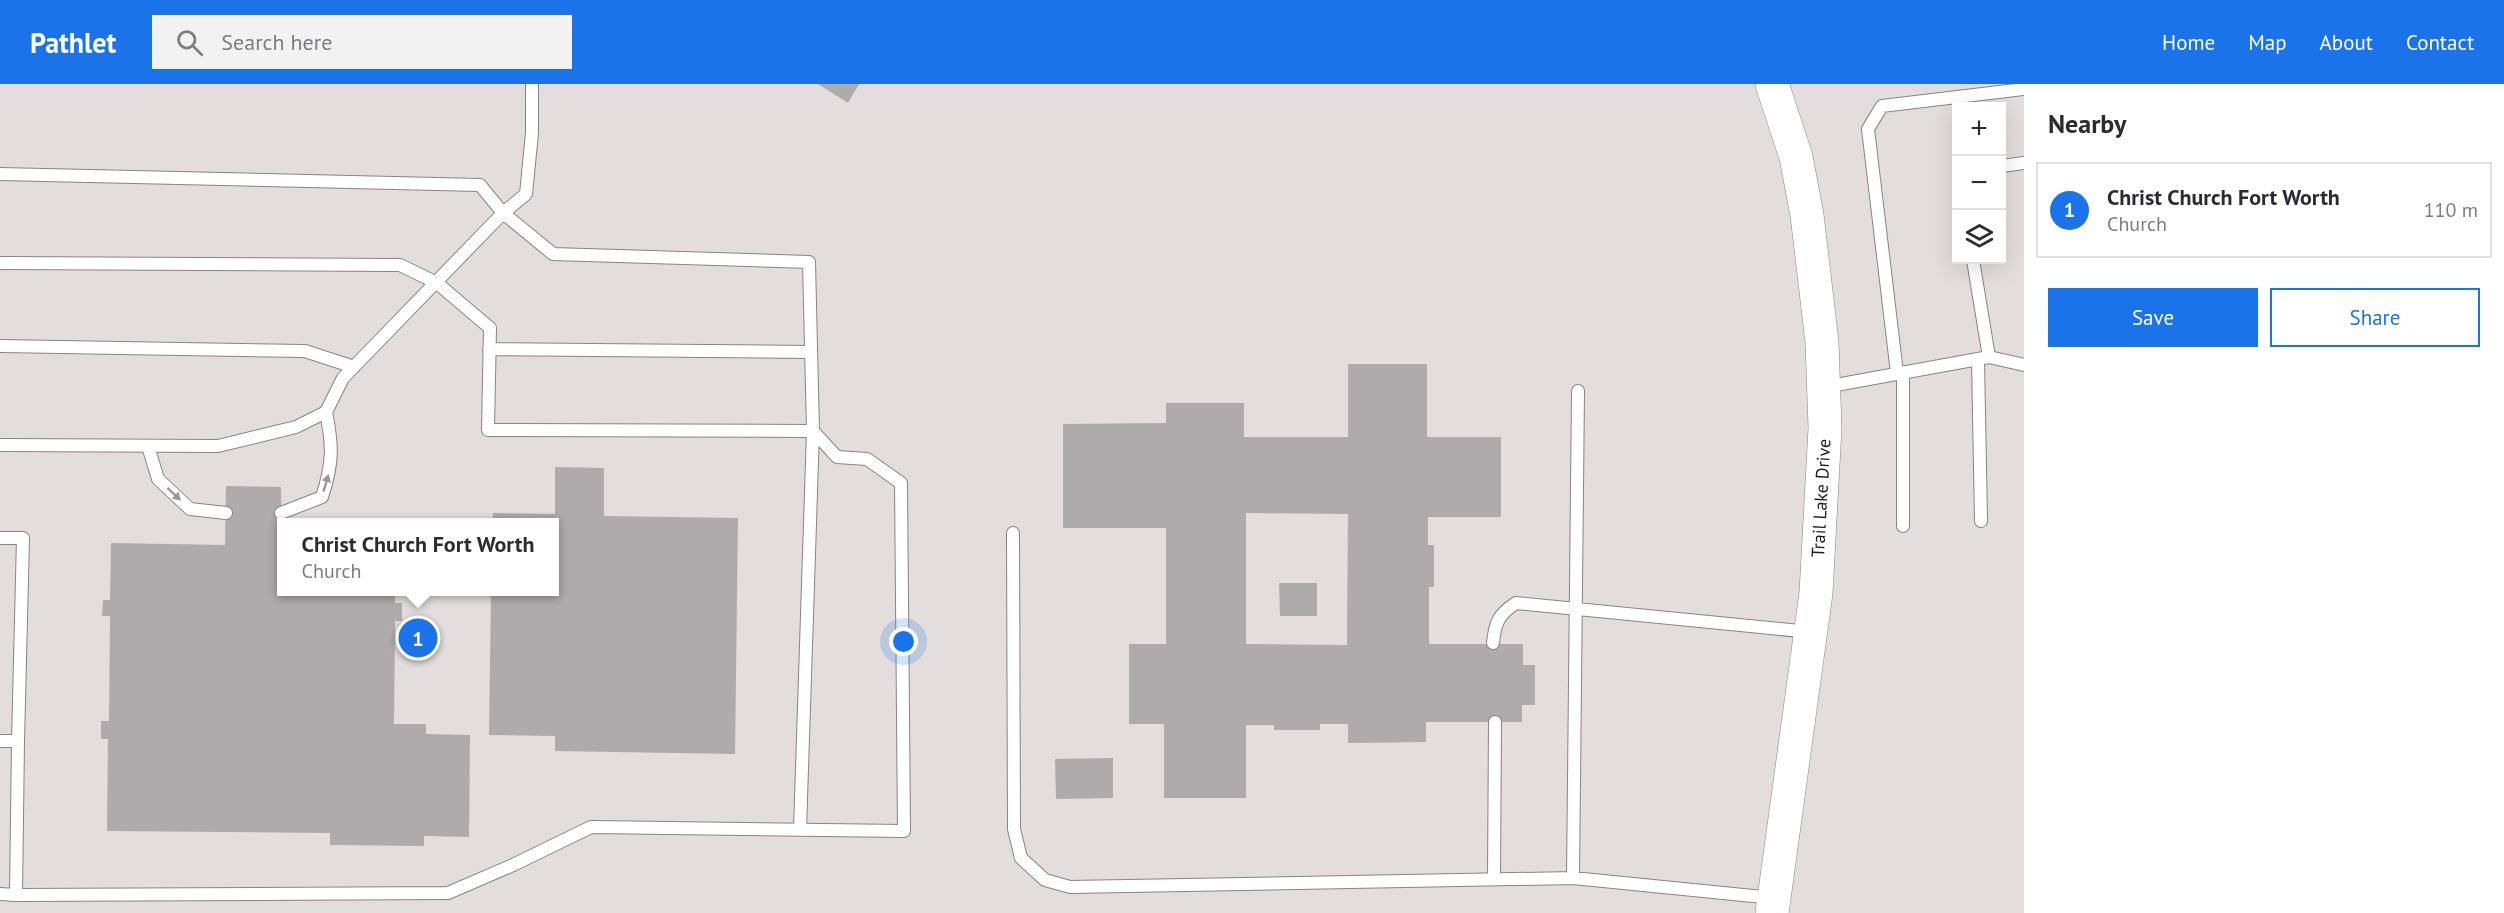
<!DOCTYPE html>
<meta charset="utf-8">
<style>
body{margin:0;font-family:"PT Sans",sans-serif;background:#f2f2f3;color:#2b2b33}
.controls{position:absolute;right:18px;top:18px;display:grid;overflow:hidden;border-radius:0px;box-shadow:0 6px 24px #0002}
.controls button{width:54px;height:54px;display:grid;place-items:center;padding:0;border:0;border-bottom:2px solid #e1e1e2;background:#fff;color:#2b2b33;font:30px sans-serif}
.you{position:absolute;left:904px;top:558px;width:21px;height:21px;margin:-15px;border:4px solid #fff;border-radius:50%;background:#1a73e8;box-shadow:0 0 0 9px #1a73e833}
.badge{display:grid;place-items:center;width:39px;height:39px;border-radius:50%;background:#1a73e8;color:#fff;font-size:20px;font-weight:700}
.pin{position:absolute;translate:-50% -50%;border:3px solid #fff;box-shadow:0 2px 6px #0006}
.popup{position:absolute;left:277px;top:434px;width:282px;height:78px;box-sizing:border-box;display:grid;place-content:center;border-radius:0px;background:#fff;filter:drop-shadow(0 2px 4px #0005);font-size:20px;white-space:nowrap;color:#7c7c81}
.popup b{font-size:22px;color:#2b2b33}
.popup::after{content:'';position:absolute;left:50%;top:100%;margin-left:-12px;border:12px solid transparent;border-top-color:#fff}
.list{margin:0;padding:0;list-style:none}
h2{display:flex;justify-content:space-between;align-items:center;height:78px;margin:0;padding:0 24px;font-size:26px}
h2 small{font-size:20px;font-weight:400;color:#7c7c81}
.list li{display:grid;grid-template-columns:39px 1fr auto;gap:18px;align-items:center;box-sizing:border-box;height:96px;margin:0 12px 12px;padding:0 12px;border:2px solid #e1e1e2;border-radius:0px}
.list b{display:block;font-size:22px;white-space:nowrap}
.list p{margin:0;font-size:20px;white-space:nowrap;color:#7c7c81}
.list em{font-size:20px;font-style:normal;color:#7c7c81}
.actions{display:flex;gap:12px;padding:18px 24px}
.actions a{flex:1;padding:14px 0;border:2px solid #1a73e8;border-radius:0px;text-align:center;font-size:21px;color:#1a73e8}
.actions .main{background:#1a73e8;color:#fff}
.icon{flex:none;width:33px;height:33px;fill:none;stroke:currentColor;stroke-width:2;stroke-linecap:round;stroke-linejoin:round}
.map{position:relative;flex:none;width:2024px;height:829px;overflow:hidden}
header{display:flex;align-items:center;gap:36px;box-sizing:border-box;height:84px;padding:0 30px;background:#1a73e8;color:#fff}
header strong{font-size:28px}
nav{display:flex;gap:33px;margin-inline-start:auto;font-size:21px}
.search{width:420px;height:54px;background:#f2f2f3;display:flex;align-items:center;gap:15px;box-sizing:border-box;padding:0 21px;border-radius:0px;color:#7c7c81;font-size:22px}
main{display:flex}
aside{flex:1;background:#fff}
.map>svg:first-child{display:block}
</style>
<header>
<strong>Pathlet</strong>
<div class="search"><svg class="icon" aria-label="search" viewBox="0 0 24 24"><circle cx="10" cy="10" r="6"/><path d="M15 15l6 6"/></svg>Search here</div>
<nav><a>Home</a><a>Map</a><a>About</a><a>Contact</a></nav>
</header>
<main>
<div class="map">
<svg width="2024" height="829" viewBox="0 0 2024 829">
<rect width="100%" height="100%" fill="#e3dedd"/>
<path fill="#afaaab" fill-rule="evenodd" d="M818,0H859L848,19Z
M1348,280H1427V353H1501V433H1428V461H1434V503H1429V560H1523V581H1535V621H1522V638H1426V658L1348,659V640H1320V646H1274V641H1246V714H1164V640H1129V560H1166V444H1063V340L1166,339V319H1244V353H1348ZM1246,429L1348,430L1347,561L1246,560Z
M555,383L604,384V432L738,434L735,670L555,667V652L489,651L491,508H554V438H492L493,429L555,430Z
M226,402L281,403L282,508H395V519H402V537H395L394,640H426V650L470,651L469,753L424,752V762L330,761V749L107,747L108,655H101V637H109L110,532H102L103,516H110L111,459L225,461Z
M1279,499H1317V532H1280Z
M1113,674V714L1056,715L1055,675Z"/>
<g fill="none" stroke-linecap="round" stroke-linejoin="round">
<g stroke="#898483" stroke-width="14">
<path id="lane" d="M2002,82L2024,79
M0,90L480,101L503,129L553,170L809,178L813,347L837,373L867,375L901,399L904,747L591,743L513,781L448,809L16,811L18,657H0
M0,179L400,181L437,199L490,244L488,346L813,347L800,746
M0,262L305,267L354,283
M489,265L811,268
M1989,273L2024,281
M1978,275L1981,437
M1903,288V442
M1897,289L1868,45L1882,22L2024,5
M1825,303L1989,273L1973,176
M1578,307L1573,794L1773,814
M0,361L218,362L296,343L326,328L343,294L503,129L526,110L532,49V0
M148,362L158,395L190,425L226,429
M281,429L322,413C333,379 333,363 326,328
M1013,449L1014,745L1021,774L1045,796L1070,803L1573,794
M0,454H23L18,657
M1493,559C1495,538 1499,530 1516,519L1810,548
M1494,795L1495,638
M0,810L16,811"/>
</g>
<g stroke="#898483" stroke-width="34">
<g id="secondary">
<path id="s1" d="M1772,829L1816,509L1825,344L1822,258L1807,131L1796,73L1772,0"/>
</g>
</g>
<use href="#lane" stroke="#fff" stroke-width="12"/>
<use href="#secondary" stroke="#fff" stroke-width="33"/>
</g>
<defs><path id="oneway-solid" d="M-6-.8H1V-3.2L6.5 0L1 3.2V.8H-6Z" transform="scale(1.5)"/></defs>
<g fill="#999898">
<use href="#oneway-solid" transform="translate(326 399) rotate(-74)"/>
<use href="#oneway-solid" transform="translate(174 410) rotate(43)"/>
</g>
<g text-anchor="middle" stroke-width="6" stroke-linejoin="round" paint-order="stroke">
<g font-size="18" fill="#1d1b1b" stroke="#fff">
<text dy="6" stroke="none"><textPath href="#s1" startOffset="418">Trail Lake Drive</textPath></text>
</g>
</g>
</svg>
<div class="controls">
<button>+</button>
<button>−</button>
<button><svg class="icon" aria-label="layers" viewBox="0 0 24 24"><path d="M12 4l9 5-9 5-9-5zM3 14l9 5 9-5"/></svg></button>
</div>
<div class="you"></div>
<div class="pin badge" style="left:418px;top:554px">1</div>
<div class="popup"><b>Christ Church Fort Worth</b>Church</div>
</div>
<aside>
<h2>Nearby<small></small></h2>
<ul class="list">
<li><span class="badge">1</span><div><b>Christ Church Fort Worth</b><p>Church</p></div><em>110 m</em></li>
</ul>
<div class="actions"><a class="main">Save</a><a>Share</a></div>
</aside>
</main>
